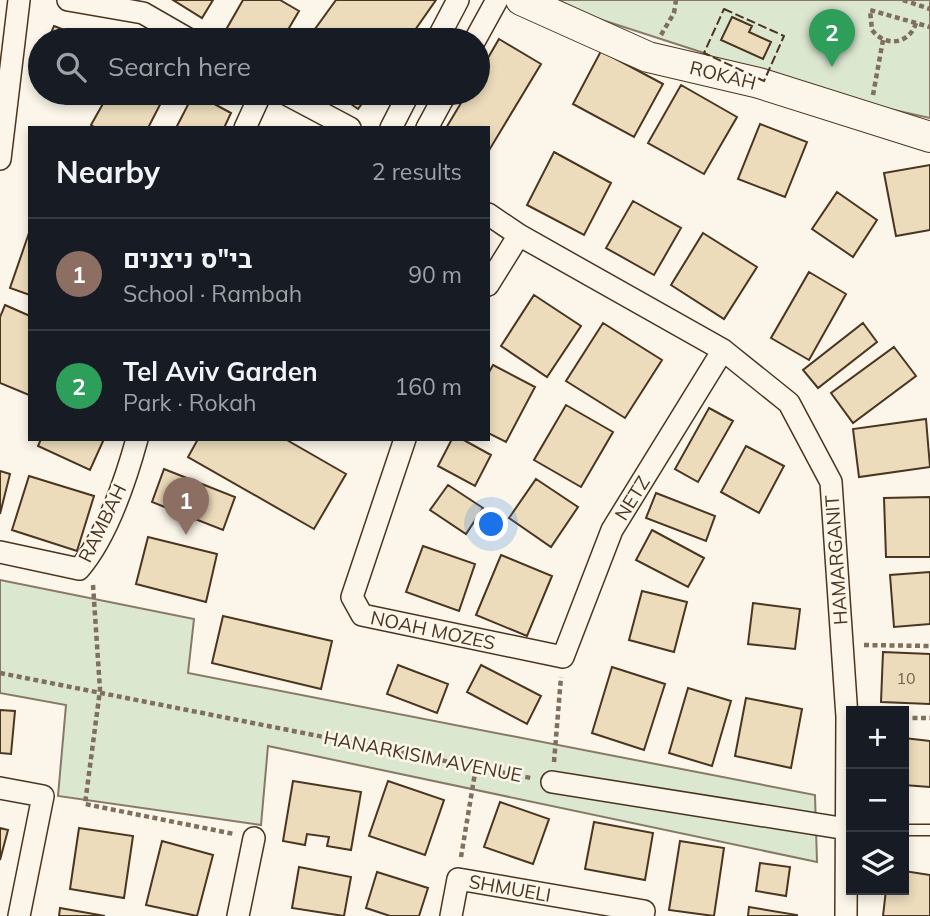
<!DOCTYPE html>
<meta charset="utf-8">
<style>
body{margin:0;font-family:Mulish,Heebo,sans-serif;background:#242831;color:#f1f3f6}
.controls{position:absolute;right:21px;bottom:21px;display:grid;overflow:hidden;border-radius:0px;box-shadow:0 4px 10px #0003}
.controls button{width:63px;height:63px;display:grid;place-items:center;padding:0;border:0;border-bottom:2px solid #363941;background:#171b24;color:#f1f3f6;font:35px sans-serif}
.you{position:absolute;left:492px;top:525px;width:24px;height:24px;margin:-18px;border:5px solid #fff;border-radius:50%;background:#1a73e8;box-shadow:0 0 0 10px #1a73e833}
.badge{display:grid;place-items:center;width:46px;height:46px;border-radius:50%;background:#b45309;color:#fff;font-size:23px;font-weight:700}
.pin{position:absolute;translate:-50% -58px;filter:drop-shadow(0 2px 4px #0008)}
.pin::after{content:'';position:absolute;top:37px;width:24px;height:21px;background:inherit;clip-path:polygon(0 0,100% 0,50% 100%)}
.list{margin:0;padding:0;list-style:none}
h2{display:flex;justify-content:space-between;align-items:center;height:91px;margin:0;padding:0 28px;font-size:30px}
h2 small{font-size:23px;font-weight:400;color:#9ea1a6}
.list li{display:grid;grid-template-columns:46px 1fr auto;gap:21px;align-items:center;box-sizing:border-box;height:112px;padding:0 28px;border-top:2px solid #363941}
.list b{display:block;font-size:26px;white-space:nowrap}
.list p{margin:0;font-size:23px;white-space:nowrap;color:#9ea1a6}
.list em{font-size:23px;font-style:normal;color:#9ea1a6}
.icon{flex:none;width:38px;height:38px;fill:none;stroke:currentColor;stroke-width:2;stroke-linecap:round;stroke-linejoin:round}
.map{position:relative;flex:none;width:930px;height:916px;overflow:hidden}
.search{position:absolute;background:#171b24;box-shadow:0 4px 10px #0003;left:28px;top:28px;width:462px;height:77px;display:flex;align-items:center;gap:18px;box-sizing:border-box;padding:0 24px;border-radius:38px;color:#9ea1a6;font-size:26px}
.panel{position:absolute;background:#171b24;box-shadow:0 4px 10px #0003;left:28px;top:126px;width:462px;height:315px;border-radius:0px}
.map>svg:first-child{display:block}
</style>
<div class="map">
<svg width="930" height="916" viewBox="0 0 930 916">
<rect width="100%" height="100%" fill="#fbf6e9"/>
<path fill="#dce7d0" stroke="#887966" stroke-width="2" d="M562,0H930V118L764,81L704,53L559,6Z
M0,580L194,619L188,673L815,795L817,862L268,746L261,825L58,796L66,705L0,693Z"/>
<path fill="#ecdcbc" stroke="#4a3520" stroke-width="2" d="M173,0H213L202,18Z
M243,0H280L299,11L282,40H248L227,28Z
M336,0H436L408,40H307Z
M732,17L752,26L749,32L771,42L763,59L721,40Z
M54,26L90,40H48Z
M499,39L541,64L488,152V128H446L467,93H478V75Z
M601,51L663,84L634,137L573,104Z
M681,85L737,117L704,174L648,143Z
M109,93H166L148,128H96L91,125Z
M194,93L231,113L224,128H176Z
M335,93H370L358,109Z
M760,124L807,142L785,197L738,179Z
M554,152L611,183L584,235L527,205Z
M930,165V230L896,236L884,173Z
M837,192L877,220L853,257L812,229Z
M633,201L681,228L654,275L606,248Z
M30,230V295L10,288Z
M703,233L757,267L724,319L671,285Z
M809,272L846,294L809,360L771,338Z
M534,295L581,326L547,377L501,346Z
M5,305L30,316L29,395L0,383V317Z
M603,323L662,360L625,418L566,381Z
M863,323L877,342L818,388L803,370Z
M894,347L916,376L853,423L831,393Z
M493,365L535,387L506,442L488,433V374Z
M566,405L613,432L581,487L534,460Z
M709,408L733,421L698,482L675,469Z
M926,419L930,467L859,477L853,429Z
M41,439H104L90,470L38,446Z
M198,439H285L346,474L314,529L188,457Z
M452,439H462L491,455L475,486L438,466Z
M746,446L784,466L759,513L721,492Z
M164,469L235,497L223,530L152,502Z
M0,471L10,474L0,514Z
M29,476L94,496L77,551L12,530Z
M536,479L578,507L551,547L509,518Z
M448,485L483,508L466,534L430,510Z
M656,493L715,516L706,541L646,518Z
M930,497V557H886L884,498Z
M652,530L704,558L688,587L636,560Z
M148,537L217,554L206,602L136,584Z
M423,546L475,564L459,611L406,592Z
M501,555L552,576L527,636L476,615Z
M930,572V624L894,627L890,575Z
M642,591L687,602L674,652L629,640Z
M753,603L800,609L795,649L748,644Z
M223,616L332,641L321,689L212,663Z
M883,652L930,654V704L881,702Z
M398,665L448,684L437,713L387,694Z
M481,665L541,696L527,724L467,692Z
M612,667L665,684L644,750L592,733Z
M688,688L731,701L712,766L669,753Z
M746,698L802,709L791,768L735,756Z
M0,710L15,711L11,754L0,753Z
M904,738L930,741V787L904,785Z
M293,781L361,792L351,850L327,846L329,837L307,834L305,845L283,841Z
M388,781L444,800L425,855L369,836Z
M500,802L549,819L533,864L484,847Z
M594,822L653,833L645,880L585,869Z
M0,828L8,830L0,860Z
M79,828L133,836L124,898L70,889Z
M162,841L213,855L197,916L146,905Z
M680,841L724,848L714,916L669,910Z
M760,863L790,867L786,896L756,891Z
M299,867L351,877L344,916L292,908Z
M904,871L930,875V916H883L886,890H904Z
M377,872L428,888L419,916H390L366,908Z
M749,907L797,915V916H748Z
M60,908L105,916H59Z"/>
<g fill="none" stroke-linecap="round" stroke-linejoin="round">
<g stroke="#4a3520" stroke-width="13">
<path id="lane" d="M904,830H930"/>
</g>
<g stroke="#4a3520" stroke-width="24">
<path id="street" d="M68,0L143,13L190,40
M437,40L458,0
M475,40L497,0
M284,93L350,128
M245,128L261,93
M391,128L409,93
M427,128L446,93
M0,159L19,0
M488,214L519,235L723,350L789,403L831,482L847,717L846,916
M488,285L519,235
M405,439L352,597L362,615L563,657L612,530L723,350
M0,552L79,569C106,538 126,479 137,439
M552,782L847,829
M0,788L43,796L19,916
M238,916L254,838
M451,916L458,879L644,911L643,916"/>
</g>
<g stroke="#4a3520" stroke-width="32">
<path id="secondary" d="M521,0L648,57L759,83L930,137"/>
</g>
<path stroke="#7f6f5c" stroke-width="4.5" stroke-dasharray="5 3.5" stroke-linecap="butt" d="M903,0L930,9
M916,23C909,45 885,47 872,30L870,10L930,27
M661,35L674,13L676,0
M873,95L883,40
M93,585L100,690L85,804L234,834
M864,645L930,646
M0,673L531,778
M904,718H930
M554,762L561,677
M461,857L476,767"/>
<use href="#lane" stroke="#fbf6e9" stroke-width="10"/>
<use href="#street" stroke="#fbf6e9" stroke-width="21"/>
<use href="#secondary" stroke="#fbf6e9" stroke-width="30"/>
<path stroke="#4a3520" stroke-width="2" stroke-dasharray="9 3.5" stroke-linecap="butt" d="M724,9L784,36L764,81L704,53Z"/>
</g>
<g text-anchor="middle" stroke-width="5" stroke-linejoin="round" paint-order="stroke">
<g font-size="16" fill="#725f47">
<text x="906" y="684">10</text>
</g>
<g font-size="19" fill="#4a3520" stroke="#fbf6e9">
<text transform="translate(723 75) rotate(14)" y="7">ROKAH</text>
<text transform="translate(632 498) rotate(-58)" y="7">NETZ</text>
<text transform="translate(102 523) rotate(-64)" y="7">RAMBAH</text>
<text transform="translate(836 560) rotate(-94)" y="7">HAMARGANIT</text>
<text transform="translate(433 630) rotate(12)" y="7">NOAH MOZES</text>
<text transform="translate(423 756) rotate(11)" y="7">HANARKISIM AVENUE</text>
<text transform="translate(510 888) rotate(10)" y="7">SHMUELI</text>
</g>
</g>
</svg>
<div class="controls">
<button>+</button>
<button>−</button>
<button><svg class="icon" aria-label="layers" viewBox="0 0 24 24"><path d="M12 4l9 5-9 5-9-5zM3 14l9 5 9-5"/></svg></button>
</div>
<div class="you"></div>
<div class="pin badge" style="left:186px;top:535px;background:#8d6e63">1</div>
<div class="pin badge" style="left:832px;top:67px;background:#2e9e5b">2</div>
<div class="search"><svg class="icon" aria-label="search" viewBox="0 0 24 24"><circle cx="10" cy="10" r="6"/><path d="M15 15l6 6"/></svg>Search here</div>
<section class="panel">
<h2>Nearby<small>2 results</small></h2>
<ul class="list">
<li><span class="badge" style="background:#8d6e63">1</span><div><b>בי&quot;ס ניצנים</b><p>School · Rambah</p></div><em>90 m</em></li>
<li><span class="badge" style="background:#2e9e5b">2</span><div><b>Tel Aviv Garden</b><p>Park · Rokah</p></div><em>160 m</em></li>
</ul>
</section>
</div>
